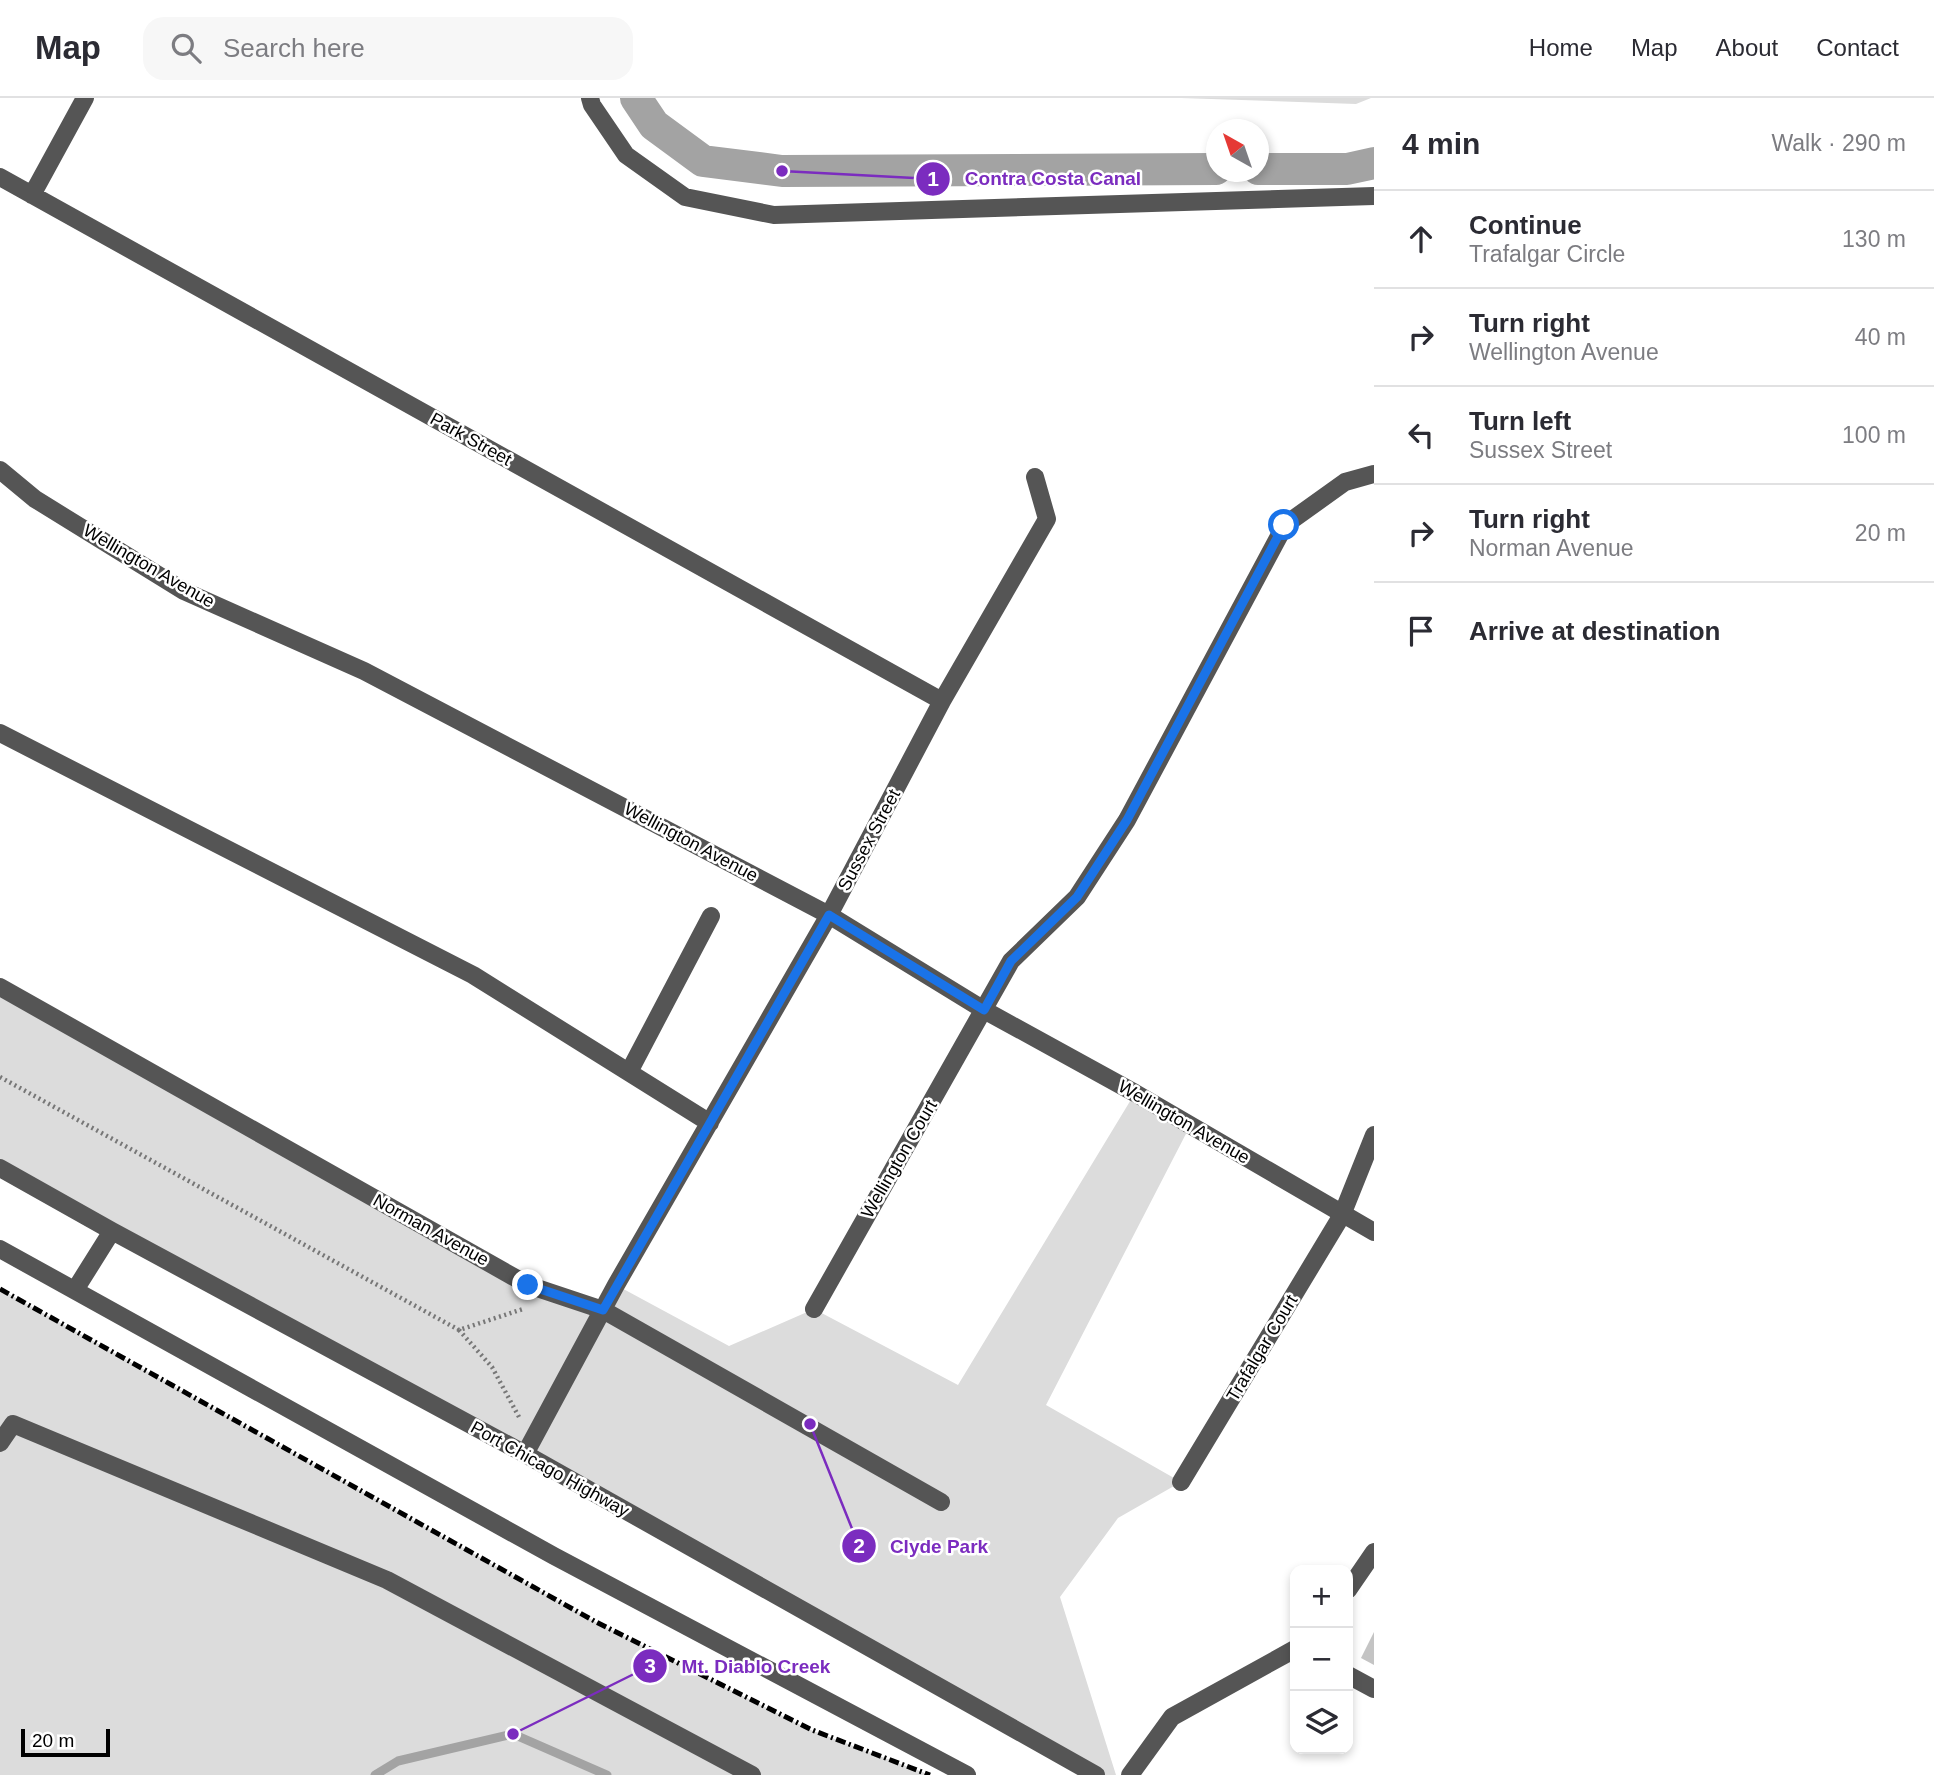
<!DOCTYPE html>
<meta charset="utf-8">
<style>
body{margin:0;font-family:Arial,sans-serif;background:#f7f7f7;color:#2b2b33}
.controls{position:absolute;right:21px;bottom:21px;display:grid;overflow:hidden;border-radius:14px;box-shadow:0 4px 10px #0003}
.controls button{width:63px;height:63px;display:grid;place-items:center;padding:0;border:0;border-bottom:2px solid #e1e1e2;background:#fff;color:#2b2b33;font:35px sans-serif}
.compass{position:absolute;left:1206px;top:21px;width:63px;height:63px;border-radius:50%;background:#fff;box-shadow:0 4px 10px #0003;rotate:320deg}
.scale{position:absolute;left:21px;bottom:18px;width:89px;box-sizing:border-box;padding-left:7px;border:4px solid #000;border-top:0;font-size:19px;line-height:24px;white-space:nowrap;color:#000;-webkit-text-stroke:5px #fff;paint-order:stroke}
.stop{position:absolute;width:21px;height:21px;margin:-16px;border:5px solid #1a73e8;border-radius:50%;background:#fff}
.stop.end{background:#1a73e8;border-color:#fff;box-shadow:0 2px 7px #0008}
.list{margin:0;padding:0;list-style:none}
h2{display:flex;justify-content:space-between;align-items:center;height:91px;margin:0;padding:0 28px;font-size:30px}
h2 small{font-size:23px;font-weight:400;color:#7c7c81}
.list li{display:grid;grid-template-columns:46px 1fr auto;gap:21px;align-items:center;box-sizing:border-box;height:98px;padding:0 28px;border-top:2px solid #e1e1e2}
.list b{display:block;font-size:26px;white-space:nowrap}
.list p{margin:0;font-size:23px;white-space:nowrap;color:#7c7c81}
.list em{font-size:23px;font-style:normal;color:#7c7c81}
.icon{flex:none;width:38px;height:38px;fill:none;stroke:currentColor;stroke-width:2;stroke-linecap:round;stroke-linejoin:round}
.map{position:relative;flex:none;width:1374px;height:1677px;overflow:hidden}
header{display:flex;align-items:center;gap:42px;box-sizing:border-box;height:98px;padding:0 35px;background:#fff;border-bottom:2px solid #e1e1e2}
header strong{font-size:33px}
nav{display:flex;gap:38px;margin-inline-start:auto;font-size:24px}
.search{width:490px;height:63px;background:#f7f7f7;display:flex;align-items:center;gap:18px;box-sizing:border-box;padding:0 24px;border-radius:21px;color:#7c7c81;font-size:26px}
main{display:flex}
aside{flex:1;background:#fff}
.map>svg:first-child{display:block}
</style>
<header>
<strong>Map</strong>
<div class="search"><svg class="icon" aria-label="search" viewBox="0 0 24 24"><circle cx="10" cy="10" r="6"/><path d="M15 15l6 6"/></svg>Search here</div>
<nav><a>Home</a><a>Map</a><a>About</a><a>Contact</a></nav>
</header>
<main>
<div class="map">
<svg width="1374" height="1677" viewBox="0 0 1374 1677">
<rect width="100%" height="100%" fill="#fff"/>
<path fill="#dcdcdc" d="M1181,0H1371L1356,6Z
M0,889L528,1187L603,1212L616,1187L729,1248L814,1211L958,1287L1135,995L1190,1028L1046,1307L1181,1384L1118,1420L1060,1499L1116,1677H1096L0,1071Z
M0,1191L596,1524L811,1632L930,1677H0Z"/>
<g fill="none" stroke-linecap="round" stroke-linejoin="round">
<path stroke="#a3a3a3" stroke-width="9" d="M375,1677L398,1663L513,1636L607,1677"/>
<path stroke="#a3a3a3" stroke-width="32" d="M636,0L654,27L703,63L782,73L1216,71
M1258,71H1347L1374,65"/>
</g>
<path fill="#c4c4c4" d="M1374,1534V1567L1361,1560Z"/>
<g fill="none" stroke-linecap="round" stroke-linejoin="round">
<path stroke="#777" stroke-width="4.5" stroke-dasharray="2 3.5" stroke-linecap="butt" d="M0,979L459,1232
M519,1319L492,1269L459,1232L523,1211"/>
<path stroke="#555" stroke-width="18" d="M590,0L592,7L626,57L685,99L774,117L1374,98
M0,79L942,603
M32,97L85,0
M0,372L35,401L184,493L364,573L829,817L984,912L1135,995L1374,1134
M0,635L473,877L710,1025
M0,889L528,1187L603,1212L941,1404
M629,974L711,818
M0,1070L112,1133L525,1356L1096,1677
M0,1151L554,1458L967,1677
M75,1192L112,1133
M814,1211L1011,863L1077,799L1127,722L1285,427L1345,384L1374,376
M0,1345L13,1326L387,1482L752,1677
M525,1356L616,1187L829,817L942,603L1047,421L1035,379
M1181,1384L1342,1117L1374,1037
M1348,1492L1374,1454
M1348,1577L1374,1591
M1130,1677L1172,1619L1295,1551"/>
<path stroke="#000" stroke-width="5" stroke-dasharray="10 3.5 2 3.5" stroke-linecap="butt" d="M0,1191L596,1524L812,1632L930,1677"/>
</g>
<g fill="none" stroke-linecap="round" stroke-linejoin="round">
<path stroke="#1a73e8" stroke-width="9" d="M528,1187L603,1212L829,817L984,912L1011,863L1077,799L1127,722L1284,427"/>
</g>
<g text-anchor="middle" stroke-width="5" stroke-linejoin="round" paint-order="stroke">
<g font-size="18" fill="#000" stroke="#fff">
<text transform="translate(471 341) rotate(29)" y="6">Park Street</text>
<text transform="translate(149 468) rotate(30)" y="6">Wellington Avenue</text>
<text transform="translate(869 742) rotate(-62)" y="6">Sussex Street</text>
<text transform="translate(691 744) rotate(28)" y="6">Wellington Avenue</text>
<text transform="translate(1184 1024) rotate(30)" y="6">Wellington Avenue</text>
<text transform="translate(899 1061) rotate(-60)" y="6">Wellington Court</text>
<text transform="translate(431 1132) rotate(29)" y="6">Norman Avenue</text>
<text transform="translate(1262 1250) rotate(-59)" y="6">Trafalgar Court</text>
<text transform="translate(550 1371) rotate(29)" y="6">Port Chicago Highway</text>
</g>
</g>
<path fill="none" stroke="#7b2cbf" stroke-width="2.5" d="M782 73L933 81M810 1326L859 1448M513 1636L650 1568"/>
<g fill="#7b2cbf" stroke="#fff" stroke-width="2.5">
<circle cx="782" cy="73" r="7"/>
<circle cx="810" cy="1326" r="7"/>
<circle cx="513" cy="1636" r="7"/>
<circle cx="933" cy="81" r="18"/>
<circle cx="859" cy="1448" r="18"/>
<circle cx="650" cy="1568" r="18"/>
</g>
<g font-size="21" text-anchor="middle" font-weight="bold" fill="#fff">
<text x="933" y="88">1</text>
<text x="859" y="1455">2</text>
<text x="650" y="1575">3</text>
</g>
<g font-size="19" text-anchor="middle" font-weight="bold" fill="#7b2cbf" stroke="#fff" stroke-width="5" stroke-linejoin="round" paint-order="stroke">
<text x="1053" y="87">Contra Costa Canal</text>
<text x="939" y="1455">Clyde Park</text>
<text x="756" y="1575">Mt. Diablo Creek</text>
</g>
</svg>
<div class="controls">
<button>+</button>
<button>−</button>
<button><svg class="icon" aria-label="layers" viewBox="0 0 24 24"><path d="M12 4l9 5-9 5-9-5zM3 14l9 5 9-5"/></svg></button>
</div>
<svg class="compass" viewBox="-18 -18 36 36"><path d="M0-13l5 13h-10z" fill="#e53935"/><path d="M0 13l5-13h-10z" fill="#7c7c81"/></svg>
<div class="scale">20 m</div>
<div class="stop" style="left:1284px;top:427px"></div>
<div class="stop end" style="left:528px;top:1187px"></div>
</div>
<aside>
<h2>4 min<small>Walk · 290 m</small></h2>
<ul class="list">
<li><svg class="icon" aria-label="ahead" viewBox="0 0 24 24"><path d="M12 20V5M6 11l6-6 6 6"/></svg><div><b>Continue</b><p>Trafalgar Circle</p></div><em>130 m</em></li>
<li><svg class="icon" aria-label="right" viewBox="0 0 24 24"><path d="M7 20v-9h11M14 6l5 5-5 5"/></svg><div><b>Turn right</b><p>Wellington Avenue</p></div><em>40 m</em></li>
<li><svg class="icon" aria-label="left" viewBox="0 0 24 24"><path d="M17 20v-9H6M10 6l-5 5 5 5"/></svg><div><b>Turn left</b><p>Sussex Street</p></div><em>100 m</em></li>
<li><svg class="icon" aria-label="right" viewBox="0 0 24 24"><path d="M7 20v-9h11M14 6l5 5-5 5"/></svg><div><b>Turn right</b><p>Norman Avenue</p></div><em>20 m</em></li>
<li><svg class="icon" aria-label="arrive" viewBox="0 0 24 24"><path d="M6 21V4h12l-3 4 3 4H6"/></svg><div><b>Arrive at destination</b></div></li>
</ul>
</aside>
</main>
